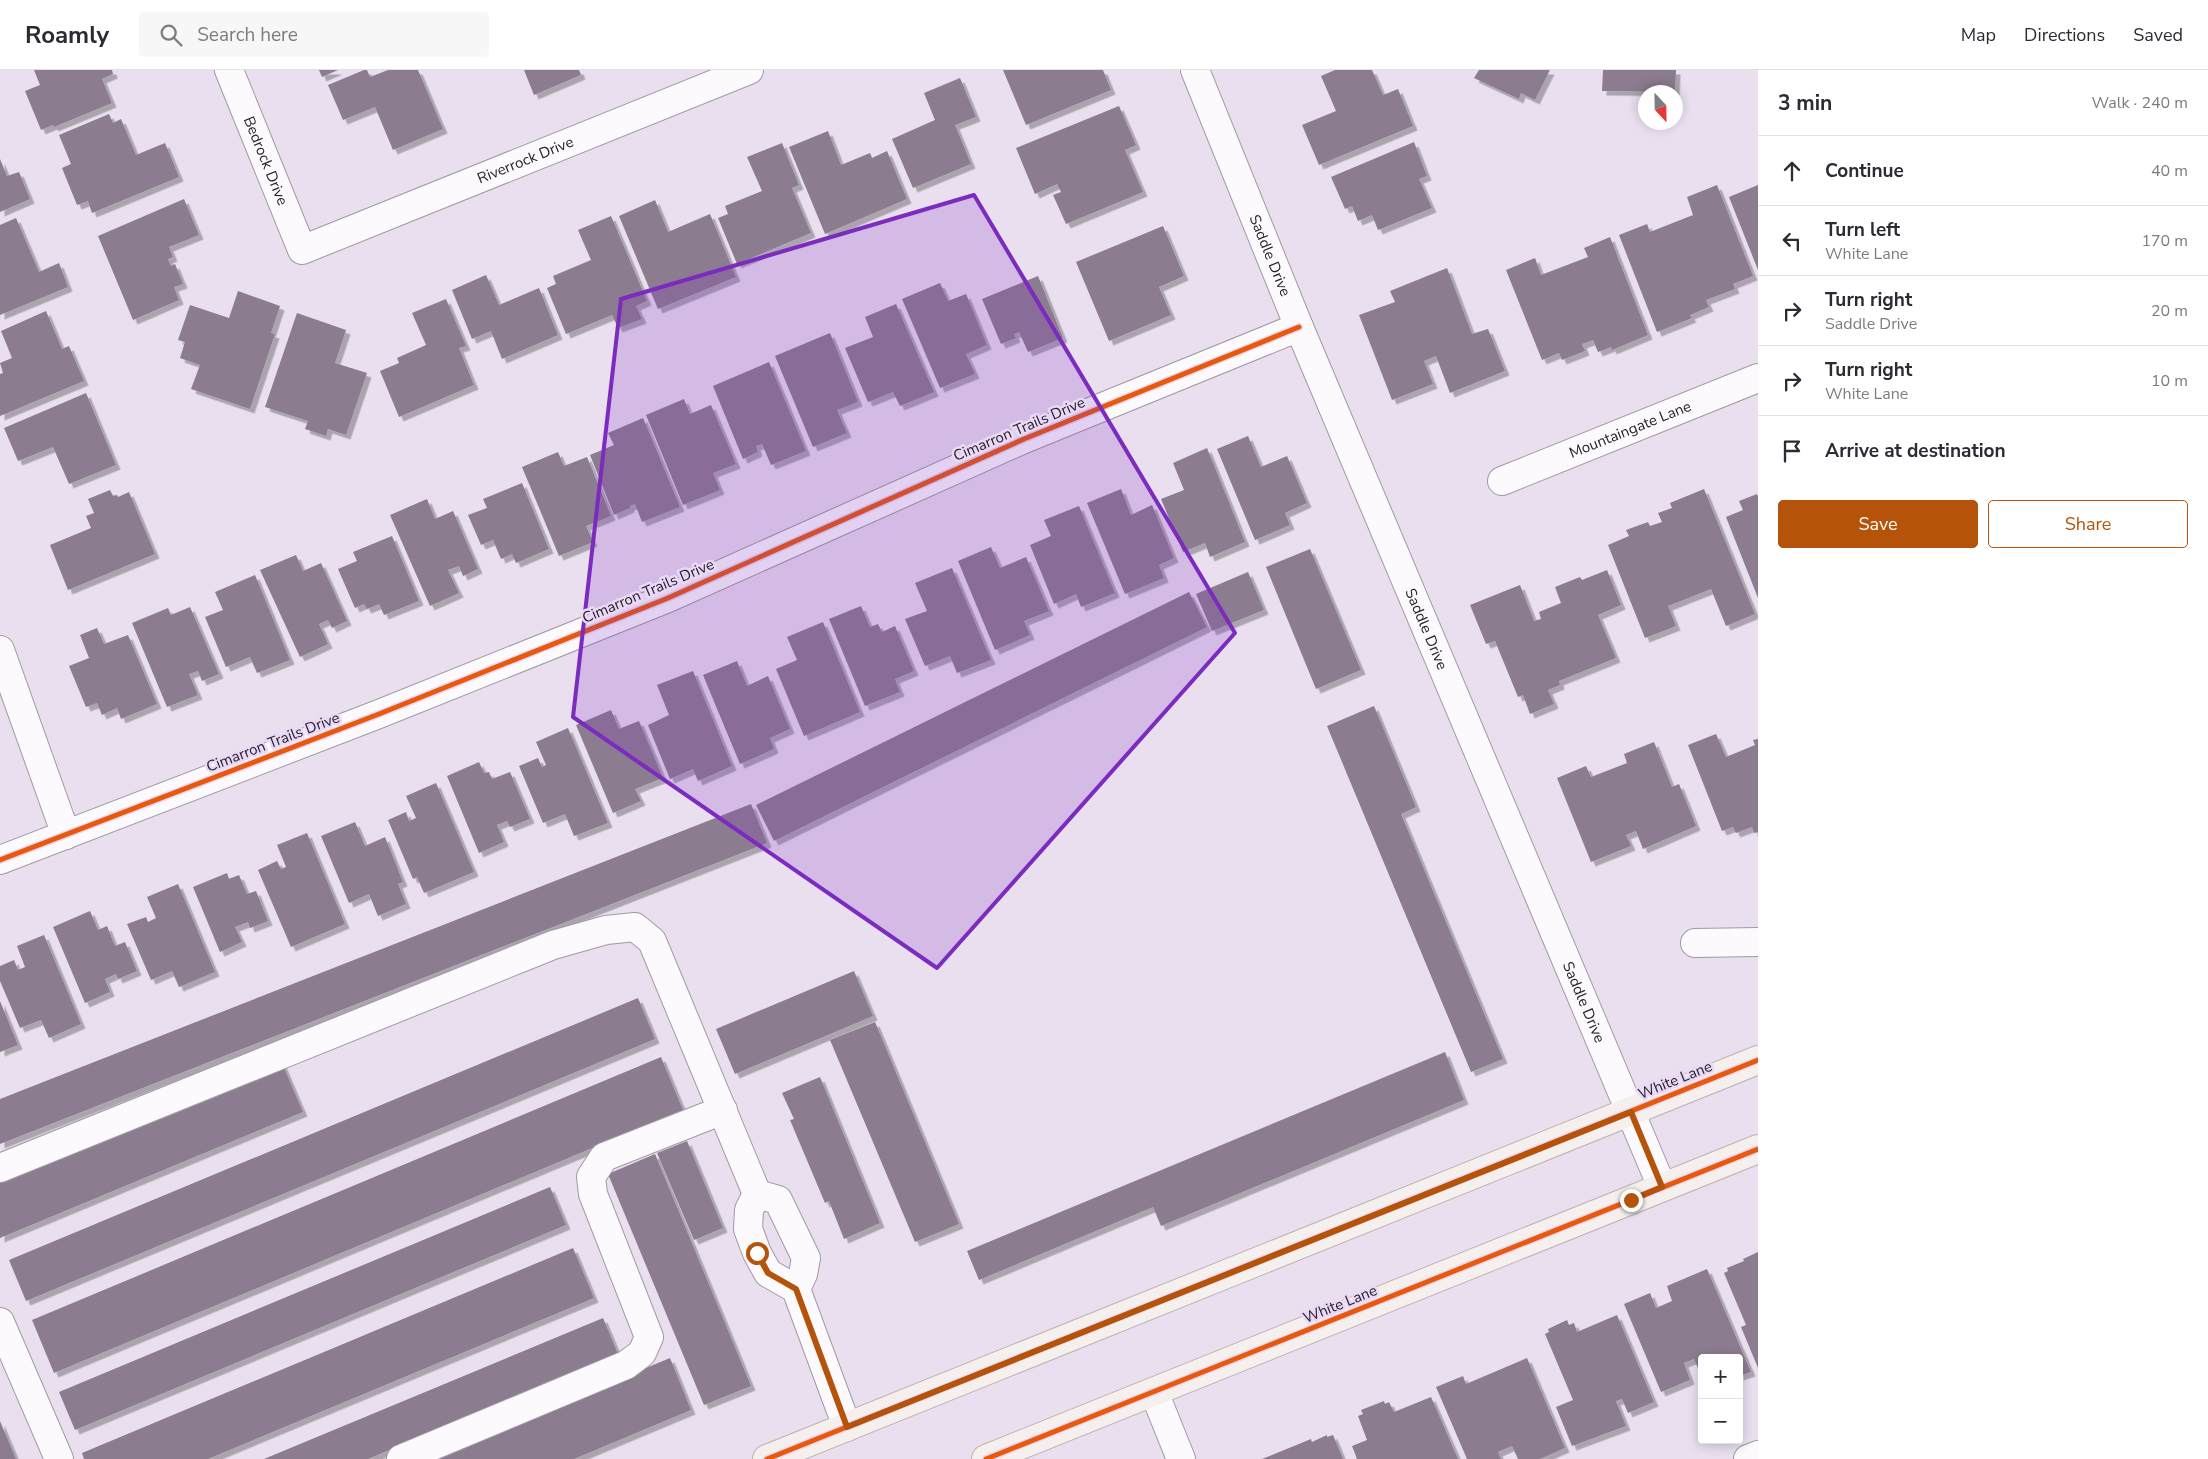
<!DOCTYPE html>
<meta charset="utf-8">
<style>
body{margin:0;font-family:"Nunito Sans",sans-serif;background:#f7f7f7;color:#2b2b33}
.controls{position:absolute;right:15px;bottom:15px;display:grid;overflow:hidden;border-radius:5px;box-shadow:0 2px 12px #0003}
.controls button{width:45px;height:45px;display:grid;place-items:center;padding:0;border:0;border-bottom:1px solid #e1e1e2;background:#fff;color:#2b2b33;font:25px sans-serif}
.compass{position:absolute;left:1638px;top:15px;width:45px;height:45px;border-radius:50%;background:#fff;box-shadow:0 2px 12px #0003;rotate:158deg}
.stop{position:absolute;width:15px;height:15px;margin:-11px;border:4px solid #b45309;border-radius:50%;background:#fff}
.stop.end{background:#b45309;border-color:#fff;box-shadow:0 1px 5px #0008}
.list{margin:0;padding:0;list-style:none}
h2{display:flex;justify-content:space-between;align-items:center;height:65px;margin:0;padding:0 20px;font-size:21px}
h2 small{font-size:16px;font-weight:400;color:#7c7c81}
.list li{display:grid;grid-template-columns:32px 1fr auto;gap:15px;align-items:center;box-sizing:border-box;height:70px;padding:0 20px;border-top:1px solid #e1e1e2}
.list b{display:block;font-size:19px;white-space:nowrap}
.list p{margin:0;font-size:16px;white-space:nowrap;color:#7c7c81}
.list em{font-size:16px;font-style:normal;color:#7c7c81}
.actions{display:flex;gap:10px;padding:15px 20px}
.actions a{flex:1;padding:11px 0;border:1px solid #b45309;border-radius:5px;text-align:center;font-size:18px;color:#b45309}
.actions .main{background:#b45309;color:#fff}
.icon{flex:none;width:28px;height:28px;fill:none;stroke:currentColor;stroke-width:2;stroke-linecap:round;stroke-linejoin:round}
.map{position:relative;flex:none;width:1758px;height:1389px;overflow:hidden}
header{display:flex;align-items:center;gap:30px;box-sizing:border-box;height:70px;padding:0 25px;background:#fff;border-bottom:1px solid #e1e1e2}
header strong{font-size:24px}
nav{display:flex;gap:28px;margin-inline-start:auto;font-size:18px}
.search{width:350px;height:45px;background:#f7f7f7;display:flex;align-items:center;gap:12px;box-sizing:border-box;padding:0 18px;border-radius:5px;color:#7c7c81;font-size:19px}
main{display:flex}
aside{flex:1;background:#fff}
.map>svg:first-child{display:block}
</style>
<header>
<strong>Roamly</strong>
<div class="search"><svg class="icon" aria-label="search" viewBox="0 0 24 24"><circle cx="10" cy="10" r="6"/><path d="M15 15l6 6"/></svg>Search here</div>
<nav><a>Map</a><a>Directions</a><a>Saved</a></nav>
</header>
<main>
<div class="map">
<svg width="1758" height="1389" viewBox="0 0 1758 1389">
<defs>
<filter id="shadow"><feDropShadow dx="4.5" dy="4.5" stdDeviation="0" flood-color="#0004"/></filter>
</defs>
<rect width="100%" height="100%" fill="#e9dfef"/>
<path fill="#8c7c8f" filter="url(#shadow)" d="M34,0H112L113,4L102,9L112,33L54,57L53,55L41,60L25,21L40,15Z
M319,0H338L322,7Z
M364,0H367L370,7L388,0H418L443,59L393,80L375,37L343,50L328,15Z
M524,0H579L581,5L534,25Z
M1003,0H1103L1111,20L1026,55Z
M1335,0H1372L1383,25L1398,19L1413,56L1319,95L1302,55L1336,41L1321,6Z
M1479,0H1550L1535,30L1521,23L1519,29L1474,8Z
M1603,0H1676L1675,22L1602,21Z
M960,8L976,47L955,55L971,94L913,118L892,69L935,50L924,23Z
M1119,36L1136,75L1125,80L1143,122L1066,154L1053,125L1061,122L1057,114L1035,124L1016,78Z
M109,44L113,53L121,49L136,85L165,73L179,107L92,143L88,131L77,135L62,98L71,94L59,65Z
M828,61L841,95L870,83L872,88L887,81L907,129L825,164L789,77Z
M1414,72L1427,106L1419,109L1432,138L1378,160L1372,145L1358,151L1352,136L1345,139L1331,107Z
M782,73L799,115L792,118L811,163L737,194L718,148L728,144L725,136L762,121L747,87Z
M0,89L7,106L19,102L30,129L0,142Z
M1717,115L1753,206L1733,214L1735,219L1706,230L1709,237L1690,245L1692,248L1657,262L1619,165L1647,154L1650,162L1693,145L1687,127Z
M1758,115V200L1729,127Z
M184,129L199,165L169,177L173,187L168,189L171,196L175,194L183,214L174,217L179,230L133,250L98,166Z
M655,130L668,162L710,144L736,207L658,239L619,146Z
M611,146L647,231L636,236L642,249L618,258L612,245L566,264L547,218L556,214L553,206L591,190L578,160Z
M16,148L39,202L59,193L68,217L0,245V155Z
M1163,156L1184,206L1159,217L1171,245L1109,271L1076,192Z
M1610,167L1648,265L1612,280L1611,277L1598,282L1593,270L1582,274L1585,281L1562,290L1559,283L1542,290L1506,200L1535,188L1541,205L1588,187L1584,178Z
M1447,198L1472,264L1488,259L1505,301L1450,323L1436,286L1424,291L1433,314L1392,330L1359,245L1395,232L1390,221Z
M486,205L499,235L539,218L558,265L502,289L491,261L472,269L452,220Z
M1038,206L1063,268L1028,282L1019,262L1014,264L1016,268L1001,274L982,229Z
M940,213L948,231L966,224L987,275L966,284L975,304L940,318L902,229Z
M238,221L280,236L271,263L275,264L250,339L191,319L200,295L180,288L185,272L178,270L190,235L229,248Z
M446,229L466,276L459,278L474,315L399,347L380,301L399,293L397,288L426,275L412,243Z
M896,234L934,322L900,336L893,322L868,332L845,278L873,267L865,247Z
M46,241L62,279L69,276L84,311L0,346V304L3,303L0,293L12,288L1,261Z
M297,243L346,260L335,293L367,303L346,365L328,359L326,366L305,359L308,351L265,337Z
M830,263L858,332L837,340L847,363L813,377L775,286Z
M769,292L806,381L771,395L762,374L756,376L758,382L743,389L713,316Z
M86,323L116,395L69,414L53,377L18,391L4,358Z
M684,329L690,344L711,335L736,394L713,403L720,420L683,435L646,345Z
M643,348L680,437L642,452L635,434L630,436V438L614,445L590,385L614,375L608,363Z
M1248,366L1261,397L1287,386L1307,433L1285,443L1290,455L1255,470L1217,379Z
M1207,378L1245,472L1210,487L1205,473L1183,482L1161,429L1184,420L1173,393Z
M558,382L564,396L587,387L611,446L586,456L593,472L559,486L522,397Z
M522,413L549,479L516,493L512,484L501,489L493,470L481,475L468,445L487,438L483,429Z
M1121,419L1131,445L1152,435L1174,488L1159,495L1164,508L1125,524L1087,433Z
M1704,419L1755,544L1726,556L1711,519L1668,536L1676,556L1645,568L1608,475L1629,466L1626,460L1648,452L1650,456L1662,452L1658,443L1672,438L1670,433Z
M110,420L113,426L117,425L118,427L129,422L155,484L68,520L50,475L91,458L86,446L94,443L88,429Z
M1757,424L1758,427V528L1726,447L1743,440L1739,431Z
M427,429L435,449L453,441L478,499L463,506L459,496L448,500L459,523L430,536L390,445Z
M1079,436L1115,523L1081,537L1076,524L1054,534L1030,475L1051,466L1044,450Z
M392,466L419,531L384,545L379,534L367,539L364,534L355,538L338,499L357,491L353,482Z
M991,477L1000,498L1026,487L1049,541L1024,551L1030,565L995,580L958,491Z
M1310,479L1361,600L1316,619L1266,497Z
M296,485L303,501L321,493L347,551L332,558L328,550L319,554L328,574L300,587L260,500Z
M952,498L991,590L957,603L950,586L925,596L905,549L927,541L915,513Z
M1607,500L1621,535L1598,545L1616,588L1559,611L1560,615L1548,620L1554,634L1530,644L1523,625L1518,627L1495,571L1486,574L1470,535L1520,515L1534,551L1541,549L1539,542L1561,533L1555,517L1580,507L1582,510Z
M1248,502L1264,540L1212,561L1196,524Z
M255,505L290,590L257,603L250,587L226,597L205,547L223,540L215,522Z
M1189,522L1207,557L774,771L756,735Z
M861,536L870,557L878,554L882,562L895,556L914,601L895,609L900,622L865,636L829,549Z
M190,537L219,604L202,611L198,601L189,604L198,625L167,637L132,553L168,538L171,545Z
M823,552L860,642L804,666L776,599L797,590L787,567Z
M97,558L104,574L128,565L157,634L121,649L117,638L102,645L97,633L86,637L69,596L89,588L80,565Z
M737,591L747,616L768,606L790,659L770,668L774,679L740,694L703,605Z
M693,601L732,696L698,711L693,699L670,709L648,655L669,645L657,615Z
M1374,636L1416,737L1401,744L1503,989L1471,1002L1327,656Z
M611,640L619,659L639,651L663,708L635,719L641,731L613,743L576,655Z
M568,658L608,753L574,766L565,744L543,753L519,696L538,688L542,697L546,695L536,672Z
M1716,664L1726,687L1755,675L1753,670L1758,669V762L1754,763L1752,757L1736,763L1733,757L1722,761L1688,675Z
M1654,672L1672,717L1679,714L1696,756L1643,779L1636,761L1626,765L1631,776L1591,792L1557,708L1586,696L1591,707L1627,693L1624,684Z
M479,692L484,703L489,702L492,709L510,702L530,749L510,757L507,751L497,755L504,772L479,783L447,706Z
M436,713L474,802L424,823L417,807L413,809L388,750L406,742L409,751L416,748L406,726Z
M751,734L767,773L0,1074V1029Z
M355,752L365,776L385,767L403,812L398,814L406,834L378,846L369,824L349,833L321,766Z
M307,763L345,854L291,877L258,800L277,791L281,799L286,797L277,775Z
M227,803L229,809L239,805L247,824L256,821L268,851L250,858L248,852L235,857L242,872L220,882L193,817Z
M178,814L215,902L179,917L172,901L151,910L127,854L146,847L148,852L156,848L147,827Z
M90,841L98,860L107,856L115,876L125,872L137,901L118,909L116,904L105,909L110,922L85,933L53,857Z
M44,865L81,954L49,968L41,950L20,958L0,911V896L14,890L18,900L25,897L17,876Z
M854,901L873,946L735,1004L716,959Z
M638,928L655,969L26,1231L9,1190Z
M0,931L18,975L0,982Z
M875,952L959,1154L915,1172L830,970Z
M1445,982L1464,1030L1161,1156L1153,1137L979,1210L967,1181Z
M661,987L683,1040L54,1303L32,1250Z
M282,993L303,1042L0,1168V1111Z
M820,1007L880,1153L844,1169L829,1131L825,1133L790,1050L794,1049L782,1023Z
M687,1071L723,1158L694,1170L657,1083Z
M655,1084L751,1316L704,1335L608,1104Z
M550,1117L566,1155L75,1360L59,1322Z
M573,1178L594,1228L208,1389H84L82,1383Z
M1758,1182V1298L1741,1257L1746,1255L1724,1203L1728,1201L1727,1198L1744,1191L1743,1189Z
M1707,1199L1751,1302L1739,1306V1288H1702V1307L1694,1289L1684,1293L1690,1310L1661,1322L1624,1234L1650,1223L1656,1238L1672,1231L1667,1216Z
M1617,1245L1654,1332L1628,1343L1622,1329L1616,1331L1626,1356L1572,1376L1556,1337L1573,1330L1545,1264L1549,1262L1548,1259L1567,1250L1569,1255L1574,1253L1577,1262Z
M603,1248L618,1284L368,1389H264Z
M670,1288L691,1340L574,1389H428Z
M1527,1288L1565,1378L1540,1389H1518L1512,1376L1498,1382L1501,1389H1467L1436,1317L1463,1306L1466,1314Z
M1431,1327L1458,1389H1357L1352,1376L1367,1370L1358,1346L1363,1344L1361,1340L1384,1331L1385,1334L1389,1332L1394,1342Z
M0,1351L16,1389H0Z
M1327,1365V1367L1333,1365L1343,1389H1262L1311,1369L1312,1372Z"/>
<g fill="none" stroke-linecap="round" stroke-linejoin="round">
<g stroke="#a19aa5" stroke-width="30">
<g id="minor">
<path id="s1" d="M229,0L302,180L749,0"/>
<path id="s2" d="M1195,0L1299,257L1662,1117"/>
<path id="s3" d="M1502,411L1758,308"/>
<path d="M0,580L66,765"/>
<path d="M0,790L379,644L668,528L1024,369L1299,257"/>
<path d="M1695,873L1758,872"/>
<path d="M0,1098L553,875L606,860L635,857L652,871L757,1124"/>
<path d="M796,1219L803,1204L806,1188L778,1130L757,1124L749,1140L748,1159L757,1183L768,1203L796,1219L847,1357"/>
<path d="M0,1252L59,1389"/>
<path d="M1154,1322L1181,1389"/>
<path d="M401,1389L626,1295L642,1283L649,1267L593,1124L591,1107L604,1087L723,1040"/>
<path d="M1748,1389L1758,1385"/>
</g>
</g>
<g stroke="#bfb3b4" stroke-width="30">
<path id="major" d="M767,1389L1758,990
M986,1389L1758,1079"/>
</g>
<use href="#minor" stroke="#fcfafd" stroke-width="28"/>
<use href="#major" stroke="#f5efed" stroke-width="28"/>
<g stroke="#ead9f5" stroke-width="8">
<path id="cycleway" d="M0,790L379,644L668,528L1024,369L1299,257
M767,1389L1758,990
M986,1389L1758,1079"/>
</g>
<use href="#cycleway" stroke="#e8590c" stroke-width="5"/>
</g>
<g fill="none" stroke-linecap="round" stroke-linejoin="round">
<path stroke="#b45309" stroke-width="6" d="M757,1183L768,1203L796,1219L847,1357L1631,1042L1662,1117L1631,1130"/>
</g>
<path fill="#7b2cbf" fill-opacity="0.2" stroke="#7b2cbf" stroke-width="4" stroke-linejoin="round" d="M974,125L1235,563L937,898L573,647L621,229Z"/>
<g text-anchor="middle" stroke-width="5" stroke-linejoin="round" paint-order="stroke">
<g font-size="15" fill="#27212c" stroke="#ead9f5">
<text dy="5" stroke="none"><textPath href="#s1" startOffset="98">Bedrock Drive</textPath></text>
<text dy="5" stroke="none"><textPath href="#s1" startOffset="435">Riverrock Drive</textPath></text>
<text dy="5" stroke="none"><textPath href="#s2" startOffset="200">Saddle Drive</textPath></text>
<text transform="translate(1019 359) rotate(-23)" y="5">Cimarron Trails Drive</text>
<text dy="5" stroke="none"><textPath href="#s3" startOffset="138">Mountaingate Lane</textPath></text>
<text transform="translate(648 521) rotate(-23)" y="5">Cimarron Trails Drive</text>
<text dy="5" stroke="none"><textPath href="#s2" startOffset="605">Saddle Drive</textPath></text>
<text transform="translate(273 672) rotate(-21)" y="5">Cimarron Trails Drive</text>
<text dy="5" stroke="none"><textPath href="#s2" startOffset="1010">Saddle Drive</textPath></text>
<text transform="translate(1675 1010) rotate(-22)" y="5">White Lane</text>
<text transform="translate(1340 1234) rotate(-22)" y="5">White Lane</text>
</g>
</g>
</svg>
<div class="controls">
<button>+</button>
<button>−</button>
</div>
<svg class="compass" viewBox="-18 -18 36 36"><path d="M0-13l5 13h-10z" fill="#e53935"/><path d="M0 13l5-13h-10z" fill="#7c7c81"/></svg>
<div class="stop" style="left:757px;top:1183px"></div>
<div class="stop end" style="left:1631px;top:1130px"></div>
</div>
<aside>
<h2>3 min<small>Walk · 240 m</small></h2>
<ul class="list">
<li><svg class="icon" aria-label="ahead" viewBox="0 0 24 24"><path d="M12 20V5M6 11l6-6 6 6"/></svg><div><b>Continue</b></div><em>40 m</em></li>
<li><svg class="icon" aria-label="left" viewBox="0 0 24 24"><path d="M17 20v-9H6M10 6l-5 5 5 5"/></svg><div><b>Turn left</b><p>White Lane</p></div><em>170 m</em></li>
<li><svg class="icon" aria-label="right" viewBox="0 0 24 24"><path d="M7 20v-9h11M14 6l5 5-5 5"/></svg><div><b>Turn right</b><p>Saddle Drive</p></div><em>20 m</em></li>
<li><svg class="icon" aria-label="right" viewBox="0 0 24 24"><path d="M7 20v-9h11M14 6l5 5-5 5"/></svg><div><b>Turn right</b><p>White Lane</p></div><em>10 m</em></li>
<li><svg class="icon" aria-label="arrive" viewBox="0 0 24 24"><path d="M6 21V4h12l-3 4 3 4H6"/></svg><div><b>Arrive at destination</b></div></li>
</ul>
<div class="actions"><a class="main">Save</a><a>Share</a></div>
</aside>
</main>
